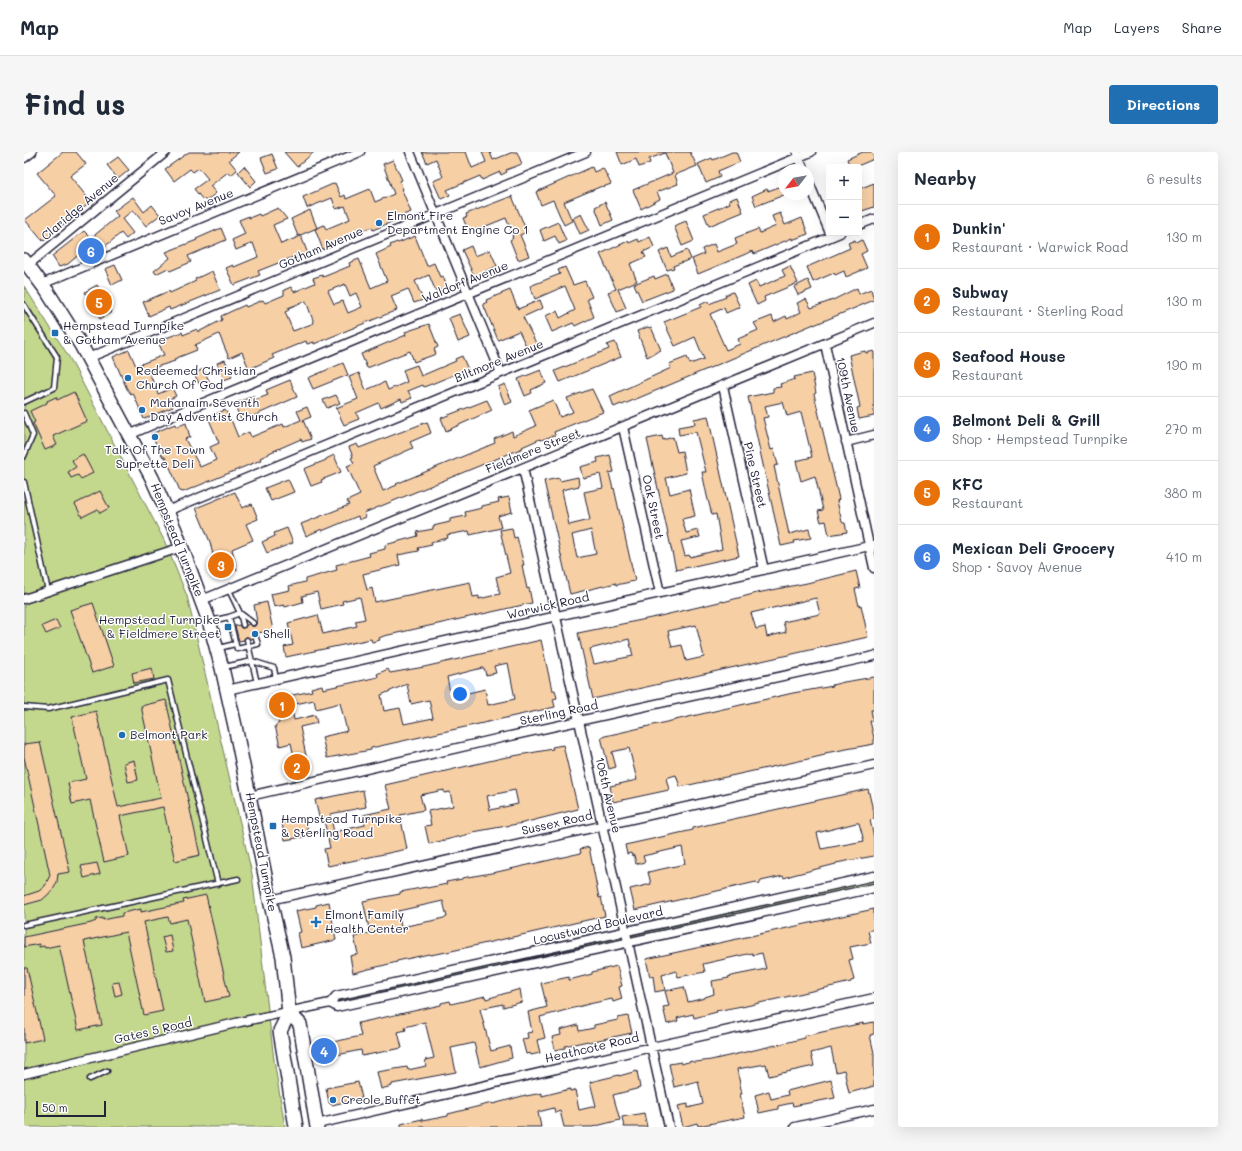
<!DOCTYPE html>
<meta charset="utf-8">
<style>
body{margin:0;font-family:Mali,sans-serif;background:#f6f6f7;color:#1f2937}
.controls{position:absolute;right:12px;top:12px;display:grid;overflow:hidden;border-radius:4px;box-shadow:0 4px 16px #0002}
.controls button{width:36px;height:36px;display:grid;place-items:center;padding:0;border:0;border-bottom:1px solid #e0e1e3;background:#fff;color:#1f2937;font:20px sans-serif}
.compass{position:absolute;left:754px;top:12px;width:36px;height:36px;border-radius:50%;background:#fff;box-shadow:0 4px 16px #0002;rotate:239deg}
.scale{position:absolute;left:12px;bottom:10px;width:70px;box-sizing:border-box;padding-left:4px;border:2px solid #22223b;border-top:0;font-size:11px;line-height:14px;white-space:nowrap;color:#22223b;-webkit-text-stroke:3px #fff;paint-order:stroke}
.you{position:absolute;left:436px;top:542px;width:14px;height:14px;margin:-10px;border:3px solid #fff;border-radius:50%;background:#1a73e8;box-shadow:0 0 0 6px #1a73e833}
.badge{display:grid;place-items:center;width:26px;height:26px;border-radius:50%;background:#1f6fb2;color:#fff;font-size:13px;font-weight:700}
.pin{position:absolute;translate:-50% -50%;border:2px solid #fff;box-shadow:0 1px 4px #0006}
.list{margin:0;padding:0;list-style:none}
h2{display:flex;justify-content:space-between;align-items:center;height:52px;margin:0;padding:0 16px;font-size:17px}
h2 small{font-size:13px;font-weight:400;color:#747a83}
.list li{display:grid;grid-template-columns:26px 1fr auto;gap:12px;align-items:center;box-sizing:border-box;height:64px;padding:0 16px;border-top:1px solid #e0e1e3}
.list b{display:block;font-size:15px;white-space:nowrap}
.list p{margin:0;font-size:13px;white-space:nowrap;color:#747a83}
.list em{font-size:13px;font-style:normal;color:#747a83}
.map{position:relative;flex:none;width:850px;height:975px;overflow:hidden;border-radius:4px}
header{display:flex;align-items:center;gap:24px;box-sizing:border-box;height:56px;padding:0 20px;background:#fff;border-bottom:1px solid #e0e1e3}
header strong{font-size:19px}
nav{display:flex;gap:22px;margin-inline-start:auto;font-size:14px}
.intro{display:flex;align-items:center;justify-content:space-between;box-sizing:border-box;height:96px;padding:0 24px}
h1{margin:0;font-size:28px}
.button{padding:10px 18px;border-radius:4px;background:#1f6fb2;color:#fff;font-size:14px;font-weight:700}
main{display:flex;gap:24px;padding:0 24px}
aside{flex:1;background:#fff;border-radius:4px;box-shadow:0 4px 16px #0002}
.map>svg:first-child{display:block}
</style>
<header>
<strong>Map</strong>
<nav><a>Map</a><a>Layers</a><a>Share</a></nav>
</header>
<div class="intro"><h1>Find us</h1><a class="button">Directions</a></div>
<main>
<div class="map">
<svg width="850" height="975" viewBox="0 0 850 975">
<rect width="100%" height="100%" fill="#fff"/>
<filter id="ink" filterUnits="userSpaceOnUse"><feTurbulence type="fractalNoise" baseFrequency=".025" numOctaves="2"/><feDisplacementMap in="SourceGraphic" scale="8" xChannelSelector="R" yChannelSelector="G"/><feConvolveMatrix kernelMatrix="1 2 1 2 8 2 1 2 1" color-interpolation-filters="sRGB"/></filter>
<g filter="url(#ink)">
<path fill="#c4d88d" stroke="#737d64" d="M0,134L45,205L140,388L163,444L228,722L250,908L261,975H0Z
M850,724V736L313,855L306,851L312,844Z"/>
<path fill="#f6cfa5" stroke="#22223b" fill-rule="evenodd" d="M39,0H52L62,12L46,24L67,50L20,88L17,87L1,68L32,44L13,21Z
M165,0H215L205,8L213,18L207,23L204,20L186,34L192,41L182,49L180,47L179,48L170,37L184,27L175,16L169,20L166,17L150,29L141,17Z
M260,0H290L273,15Z
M398,0H442L448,16L462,10L458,0H466L469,8L489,0H493L498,12L482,18L483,20L477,23L476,20L458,28L456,24L423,38L426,43L417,47L409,29L419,25L412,7L403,11Z
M593,0H666L673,14L651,23L654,32L633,40L636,47L617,57L609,38L649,21L641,1L625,7L626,11L615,15L612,7L598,13Z
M708,0H712L716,10L694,19L696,25L682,31L674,12L688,6L689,8Z
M839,0H850V7L831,15H826L823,7Z
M248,2L254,17L243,21L237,6Z
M94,5L105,18L94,27L83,13Z
M369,8L378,28L376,29L379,38H378L387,60L371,66L372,68L349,78L348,75L330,82L331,83L299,98L291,77L300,73L302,77L326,67L321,54L312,57L308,46L283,56L279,45L311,31L317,45L321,43L322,47L346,37L351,50L370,42L359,12Z
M220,14L232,29L226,35L214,20Z
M568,15L570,20L579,16L587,32L579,35L578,34L540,50L548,69L540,73L529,48L517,53L512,40Z
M850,31V55L835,60V37Z
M760,33V43L732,54L728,44L743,37L744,39Z
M488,44L503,80L496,83L505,104L494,108L486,88L489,86L488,84H489L482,66L445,81L439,66L443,65L442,62Z
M109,45L120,60L128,53L136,63L122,74L109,58L98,67L109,81L102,87L97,81L78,97L62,105L58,100L44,112L35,115L28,104L60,79L67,86L94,64L90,59Z
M713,45L719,60L685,74L680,62L706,51L705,48Z
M581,50L589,68L578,73L571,55Z
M254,56L263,67L249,73L257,92L277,84L284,102L273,107L272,104L234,119L236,123L210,133L202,116L209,113L210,115L234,105L229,91L212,98L208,88L221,82L215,68L225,64V66L235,62L236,64Z
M286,58L293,76L274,84L267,67Z
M756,61L761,73L778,66L784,82L768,88V86L730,102L729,99L674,122L668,107L680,102L678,97L690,92L693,100L713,92L711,86L734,77L736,81L752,74L748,64Z
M557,62L565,78L556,82L549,66Z
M662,69L670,89L658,94L650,74Z
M534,70L542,89L535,92L531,84L520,89L516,78Z
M197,76L202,88L164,104L167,110L146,119L144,116L132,122L130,119L146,106L142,100L173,88L172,87Z
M391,84L403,114L410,111L416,125L419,124L423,135L412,140L405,123L391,129L399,148L390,151L384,137L367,144L373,158L290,192V190L283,192L282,189L248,203L250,206L225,217L218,200L205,206L195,182L171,193L173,198L150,207L151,209L132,215L133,217L125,220L134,242L148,236L152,244L146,247L149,255L120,267L109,241L107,242L103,237L89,205L105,198L112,214L140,203L134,190L142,186L158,180L159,183L173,177L174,180L198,168L197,164L221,153L222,155L239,148L241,151L260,143V138L267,135L270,140L291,131L289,126L298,123L299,125L326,114L325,111L335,107L347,136L363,129L352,102L367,95L366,93L373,90L374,91ZM321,132L326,144L332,141L338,155L324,161L319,149L310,152L304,139ZM282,149L290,171L269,179L261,160L265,158L264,156Z
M626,85L630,95L619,100L622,105L606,112L613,129L594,137L602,156L593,160L584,140L592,137L576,102L604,89L605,91L614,87L615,90Z
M831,88L833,91L838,88L843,99L837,102L843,116L822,125L820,119L811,123L810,121L789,130L783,115L826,96L824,91Z
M447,94L451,104L466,98L473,114L460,120L461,122L451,126L438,98Z
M644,96L647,105L663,98L667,107L649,114L650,116L643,118L635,100Z
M91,113L98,128L88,133L81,117Z
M766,114L774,131L740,145L741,149L733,153L724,133L732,129L735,135L761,124L758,118Z
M541,115L549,133L561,129L568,145L563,147L570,165L551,174L549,171L528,180L521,164L533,159L536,166L551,158L541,134L511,147L506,134L536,122L534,118Z
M188,119L196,138L146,158L145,155L125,164L119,150L145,139L146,141L172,129L171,127Z
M643,122L649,137L618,149L610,132L630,124L631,127Z
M784,128L788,137L774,143L770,135Z
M73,133L88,160L76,167L61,140Z
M833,136L835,142L847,137L850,148L790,173V172L598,253L597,252L590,255L586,244L647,216L645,212L663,205L666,212L680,207L671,185L651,194L640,170L677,155L676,153L684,149L685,152L702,145L701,143L709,140L716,155L702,161L700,156L686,162L702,198L716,192L714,187L734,178L730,171L748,164L750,170L762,164L763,167L777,160L773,151L782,147L787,156L809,148Z
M486,138L494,157L516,148L519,156L499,165L513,193L504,198L495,179L474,188L459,152L463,150L462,148Z
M436,162L446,185L434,190L425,166Z
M405,172L414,195L410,197L412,202L390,210L386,199L343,216L337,202L382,183L381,180Z
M624,175L625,176L627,175L637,198L623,205L613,179Z
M591,190L597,205L536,230L531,219L585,197L583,193Z
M841,199L842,201L850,199V264L835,267L833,256L836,255L825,203Z
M438,204L446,222L439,225L437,220L400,235L399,233L384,239L388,246L378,250L377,247L357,256L355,251L332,261L335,267L320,273L312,256L334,247L325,225L335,221L342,238L361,230L364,238L383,230L379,218L393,213L397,224L432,209L431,207Z
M201,208L208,225L200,228L193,211Z
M319,211L324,223L289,237L284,226Z
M179,217L188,234L179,239L170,222Z
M517,218L522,231L507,238L508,241L501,244L494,227Z
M788,221L792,241L790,242L812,334L815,347L813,349L818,370L819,371H821L823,380L805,383L802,369L797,370L794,359L799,358L791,324L777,329L772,309L788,305L777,260L763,264L759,250L741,254L744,265L739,266L747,298L750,297L754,313L750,314L765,382L785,377L787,386L770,389L771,391L757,394L724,245L749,240V236L757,235L756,232L771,227L770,225Z
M266,228L273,245L227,265L226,263L217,267L210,252L229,244L231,248L244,243L242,238Z
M481,232L488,250L481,253L474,235Z
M568,237L579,260L530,280L531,283L517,288L516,287L498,295L499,296L340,361L342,365L335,368L334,364L298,379V377L282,384L277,372L325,353L323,349L336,343L323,314L330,311L327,306L329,305L325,295L333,292L335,296L403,270L407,281L386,290L389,296L349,314L359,339L373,333L372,332L471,291L470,287L488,279L489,284L512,274L505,258L529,248L536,265L549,260L543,246Z
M50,240L63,269L29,284L33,293L21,298L9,271L11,270L6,259L23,251V249L32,245L33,248Z
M312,243L316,251L303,256L299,248Z
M463,248L468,258L422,279L417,266Z
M283,255L287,265L279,268L287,287L278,290L277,287L245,301V302L236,306L237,308L159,340L156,339L148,320L141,305H139L127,282L151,272L152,275L162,271L166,285L161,287L176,315L192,308L186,295L195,291L184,265L201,258L208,270L214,285L225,280L227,285L259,272L260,275L277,268L273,259Z
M684,264L715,404L652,418L623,287L638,284L639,288L649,285L653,300L658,299L662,321L642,326L646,342L665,337L671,364L658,367L662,381L674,378L676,385L657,389L661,404L665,403L666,405L698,397L692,362L688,363L683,344L678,320H682L672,280L655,283L654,275L671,272L670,267Z
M59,302L69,321L57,327L54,323L47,326L44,320L52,315L48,308Z
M310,303L317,320L297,328L298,330L287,334L280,317L302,308V307Z
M586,303L590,320L585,321L589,337L590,336L611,429L592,433V431L546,442L520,329L535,326L536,329L554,325L555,334L538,338L545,373L566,368L560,340L579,336L576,322L559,326L556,315L574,310L573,306ZM567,378L572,402L553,406L548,383Z
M264,327L270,340L247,349L241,336Z
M76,339L85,356L76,361L74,357L58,365L51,352Z
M211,340L218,356L228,352L234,367L222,372L229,388L208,397L213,418L196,423L191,402L189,403L186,390L172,356Z
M485,345L488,360L474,364L477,376L446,383L445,379L423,383L424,386L407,390L408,393L394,396L395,399L374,403L376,413L339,422L343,438L348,436L351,450L446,430L449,445L455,444V447L476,442L472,425L486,421L476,378L488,376L490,386L493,385L500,413H498L503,437L505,436L508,451L360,484L355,486L356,488L348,490L347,487L262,505L260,495L269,493L264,471L294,463L299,482L333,474L331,469L341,467L336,445L318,449L319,452L297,457L293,440L278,444L279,450L261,455L260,453L250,455L247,442L266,438L265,434L281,430V427L313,418L312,413L346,404L345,401L361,397V393L394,384L393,380L409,377V374L426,370V367L442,364L441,360L458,356V354L475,350L474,347Z
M263,376L269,391L243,401L238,390L251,384L250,381Z
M832,419L836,436L831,437L835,454L837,453L844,485L569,547L554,481L632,465L687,452L699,449V450L733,441L783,431ZM792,446L796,462L759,470L762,480L743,485L741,475L732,477L727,461ZM672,473L680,505L662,509L658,493L648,495L644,479ZM605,487L609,504L570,512L566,497Z
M243,450L249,478L234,481L235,484L231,483L229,486L226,487L224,485H222L220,488L215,489L211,474L215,473L217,476H219L224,472L228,474H231L233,470L230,453Z
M69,451L90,514L68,521L46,458Z
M32,468L36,476L22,482L18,474Z
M517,488L528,538H531L533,546L529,547L531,555L347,596V598L303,606L298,585L323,579L316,551L292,557L290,548L267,553L270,568L291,563L293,571L276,575L285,618L272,622L268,609H271L267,591L256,594L251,574L255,571L253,559H251L247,547L264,543V544L288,539L287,536L298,533L299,537L354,525L353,522L364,517L366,521L400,515ZM484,511L491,547L464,553L461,537L427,545L423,525L458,516H460L462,523L472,521L470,514ZM383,532L387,552L405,548L409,566L380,572L376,556L360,559L357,543Z
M128,516L130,527L110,531L108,521Z
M850,525V558H847L849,569H846L850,586V592L801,601V603L784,607L656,635L652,623L642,626L645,638L589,650L586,634L613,628L605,596L588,600L592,615L585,617L577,585L769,541L809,534L808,533L820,530Z
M142,548L176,703L151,709L139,655L96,664L105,704L80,710L66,648L48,652L44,631L62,627L48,565L72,559L94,655L137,646L117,554Z
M16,590L46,720L34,722L33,730L29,738L18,748L0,753V744L15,739L21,734L26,723L0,605V592Z
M539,593L554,657L499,671L449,680L450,681L405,692L401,674L407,673L404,659L429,654L426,640L420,641V638L396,643L400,658L376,663L383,697L304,714L300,697L306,696L300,668L296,669L291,648L339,638L342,655L306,662L310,680L341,673L339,663L367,657L361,633L478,606L529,597L528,595ZM491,638L494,652L466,658L463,644Z
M110,608L114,628L104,630L100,611Z
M844,637L849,658H850V667L846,668L850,686V704L812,711V712L769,723L760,726L759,724L737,729L735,733L732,730L611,758L606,737L627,732L624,720L661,712L658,695L619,704L621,710L612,712L610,703L608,704L607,701L603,702L601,693L669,678V676ZM832,671H835L840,689L797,697L793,681Z
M281,665L285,684L261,688L258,671Z
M565,695L575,746L577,745L581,764L423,800L406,803L405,802L373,809V810L329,821L326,804L334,802L330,785L346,781L339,749L376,742V740L402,735L403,736L423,732L422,730L438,727V726L473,720L557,701L556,697ZM419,749L423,765L412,768L377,775L374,759Z
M73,711L76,722L60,726L57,714Z
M182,743L205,845L181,850L163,767L146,771L144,765L120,770L139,859L120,863L102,780L60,789L78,873L54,878L35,793L21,796L20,794L15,795V792L0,795V785L67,771L72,769V767L79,766V768L98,764V761L117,757V760L160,751L159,748Z
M305,750L312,788L277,796L274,781L277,780L272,759L292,755V753Z
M850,757V777L844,779L847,791L826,795L829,807L825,808L830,828L827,829V830L718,855V854L692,859L693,860L670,866L669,862L653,866L654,869L643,872L639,855L645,854L641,839L660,835L664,850L681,846V845L690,842L688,829L705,826L704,825L712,823L742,817L738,801L729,803L728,801L679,812L681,820L654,825L652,819L638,823L641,838L631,840L629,824L626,825L622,807Z
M146,783L149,799L142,800L138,785Z
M593,814L598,834L595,835L598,847L589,850L588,847L565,852L516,865L521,886L513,888L516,901L507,903L506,901L502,902L498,887L504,886L503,881L508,880L504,860L523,855L517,831L545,825V828L568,822V820Z
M0,816H3L19,887L0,891Z
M95,830L98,842L91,844L88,831Z
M496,837L498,850L479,855V852L456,857L467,899L486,894L488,906L456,915L450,891L427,896L432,920L368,932V934L357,937L353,920L383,915L384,918L402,914L401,908L410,906L401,870L381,875L382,878L374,880L378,896L338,904L337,898L298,906L295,893L337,884L334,871L417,853V851L426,849L427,852L461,844L462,847Z
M604,864L608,881L565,890L564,889L541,894V896L531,898L528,885L537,883L536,878L554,873L555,879L570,876V873L594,868V866Z
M850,870V882L846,883L850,901V934L825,941L820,918L812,920L807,896L787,901L790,914L745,924L742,912L713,917L718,942H716L721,965L674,974L673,971L659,975L654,954L664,952V956L679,952L674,929L650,935L645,912L657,910V912L668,909L669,910H672L687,908L765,890L781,886L780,884L839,871V872Z
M613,919L616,936L589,943L596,968L568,975H540L536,959L531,961L530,956L514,960L517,975H377V972L398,967V969L424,964V962L468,951L469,952L502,943V944L518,941V944L546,937V939L551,938L555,958L572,954L566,930L595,923V924Z
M807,928L811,946L769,954L768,951L754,954V957L735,961L731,943L745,939L747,947L764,943L763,939Z
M334,930L338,946L308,953L305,951L302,936Z
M620,961L623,975H600L598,965Z"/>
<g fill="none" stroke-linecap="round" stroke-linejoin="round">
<g stroke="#22223b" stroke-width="7">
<path id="service" d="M0,153L33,205L30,236L0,250
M0,261L9,283L0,304
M0,330L24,439
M205,438L216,461L219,473
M205,465L216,461L229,471
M187,469L205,465L213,497L234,492L232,486
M223,488L233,531
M195,496L211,492
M200,515L228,509L250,516L252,527
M0,555L24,557L144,528L194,732
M0,773L214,727
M66,927L83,919"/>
</g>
<g stroke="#22223b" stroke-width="11">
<path id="minor" d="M386,0L477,221
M773,1L780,18
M0,6L8,0
M784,28L805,79
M835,73L850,67
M4,113L142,0
M18,132L336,0
M801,192L850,416
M64,206C230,137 396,68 562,0
M699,234L740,418
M599,275L636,441
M105,283L162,258L787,0
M822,290L850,283
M499,316L645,975
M143,359L816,81
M0,447L158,395
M178,448L850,171
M203,538L850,393
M226,644L468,588L850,504
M246,748L850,613
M306,851L313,855L850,736
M0,922L216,870L306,851L312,844L850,724
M293,972L628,895L850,846
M771,975L850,957"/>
</g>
<g stroke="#22223b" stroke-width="16">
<path id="primary" d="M0,108L23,139L57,193L128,326L151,378L185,469L198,516L211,574L246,748L259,805L265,861L256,879L272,975
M265,861L276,872L293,975"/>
</g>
<use href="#service" stroke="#fff" stroke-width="4"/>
<use href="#minor" stroke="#fff" stroke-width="8"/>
<use href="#primary" stroke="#fff" stroke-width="13"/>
</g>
</g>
<g fill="#1f6fb2" stroke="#fff" stroke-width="1.5">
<circle cx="355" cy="71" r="4"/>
<rect x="27" y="177" width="8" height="8" rx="2"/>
<circle cx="104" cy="226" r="4"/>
<circle cx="118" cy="258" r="4"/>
<circle cx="131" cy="285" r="4"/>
<rect x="200" y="471" width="8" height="8" rx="2"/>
<circle cx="231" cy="482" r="4"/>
<circle cx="98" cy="583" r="4"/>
<rect x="245" y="670" width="8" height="8" rx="2"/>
<path d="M290 764h4v4h4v4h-4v4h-4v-4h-4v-4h4z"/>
<circle cx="309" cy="948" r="4"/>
</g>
<g text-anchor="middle" stroke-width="3" stroke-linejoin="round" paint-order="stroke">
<g font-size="12" fill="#22223b" stroke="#fff">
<text transform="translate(56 55) rotate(-40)" y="4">Claridge Avenue</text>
<text transform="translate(172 55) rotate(-22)" y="4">Savoy Avenue</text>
<text transform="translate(297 96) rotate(-23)" y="4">Gotham Avenue</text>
<text transform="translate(441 130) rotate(-22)" y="4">Waldorf Avenue</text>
<text transform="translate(475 209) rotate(-22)" y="4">Biltmore Avenue</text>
<text transform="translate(824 243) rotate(78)" y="4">109th Avenue</text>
<text transform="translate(509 299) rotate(-22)" y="4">Fieldmere Street</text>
<text transform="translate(731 323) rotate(77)" y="4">Pine Street</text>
<text transform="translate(629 355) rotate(78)" y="4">Oak Street</text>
<text transform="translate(153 388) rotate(68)" y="4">Hempstead Turnpike</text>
<text transform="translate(524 454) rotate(-13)" y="4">Warwick Road</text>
<text transform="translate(535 561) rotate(-12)" y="4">Sterling Road</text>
<text transform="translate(584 643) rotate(77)" y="4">106th Avenue</text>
<text transform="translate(533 671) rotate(-13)" y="4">Sussex Road</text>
<text transform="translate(237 700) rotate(79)" y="4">Hempstead Turnpike</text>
<text transform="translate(574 774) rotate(-13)" y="4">Locustwood Boulevard</text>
<text transform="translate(129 879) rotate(-13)" y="4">Gates 5 Road</text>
<text transform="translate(568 896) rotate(-13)" y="4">Heathcote Road</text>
</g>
<g font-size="12" fill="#22223b" stroke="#fff" text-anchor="start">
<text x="363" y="68">Elmont Fire<tspan x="363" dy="14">Department Engine Co 1</tspan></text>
<text x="39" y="178">Hempstead Turnpike<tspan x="39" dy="14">&amp; Gotham Avenue</tspan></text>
<text x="112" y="223">Redeemed Christian<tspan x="112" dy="14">Church Of God</tspan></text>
<text x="126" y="255">Mahanaim Seventh<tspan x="126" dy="14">Day Adventist Church</tspan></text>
<text x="131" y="302" text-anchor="middle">Talk Of The Town<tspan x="131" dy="14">Suprette Deli</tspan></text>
<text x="196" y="472" text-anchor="end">Hempstead Turnpike<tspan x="196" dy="14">&amp; Fieldmere Street</tspan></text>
<text x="239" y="486">Shell</text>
<text x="106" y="587">Belmont Park</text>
<text x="257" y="671">Hempstead Turnpike<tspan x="257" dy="14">&amp; Sterling Road</tspan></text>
<text x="301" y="767">Elmont Family<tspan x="301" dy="14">Health Center</tspan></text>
<text x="317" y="952">Creole Buffet</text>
</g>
</g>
</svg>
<div class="controls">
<button>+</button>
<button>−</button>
</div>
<svg class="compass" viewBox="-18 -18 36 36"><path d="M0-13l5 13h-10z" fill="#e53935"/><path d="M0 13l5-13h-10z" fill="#747a83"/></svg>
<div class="scale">50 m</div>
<div class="you"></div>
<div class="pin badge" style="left:258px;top:553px;background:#e8710a">1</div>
<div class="pin badge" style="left:273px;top:615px;background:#e8710a">2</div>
<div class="pin badge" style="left:197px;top:413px;background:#e8710a">3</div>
<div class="pin badge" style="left:300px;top:899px;background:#3f7fe0">4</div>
<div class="pin badge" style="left:75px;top:150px;background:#e8710a">5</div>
<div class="pin badge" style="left:67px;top:99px;background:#3f7fe0">6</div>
</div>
<aside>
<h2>Nearby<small>6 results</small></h2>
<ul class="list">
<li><span class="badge" style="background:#e8710a">1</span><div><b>Dunkin'</b><p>Restaurant · Warwick Road</p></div><em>130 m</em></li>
<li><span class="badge" style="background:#e8710a">2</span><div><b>Subway</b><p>Restaurant · Sterling Road</p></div><em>130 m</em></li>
<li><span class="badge" style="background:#e8710a">3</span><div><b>Seafood House</b><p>Restaurant</p></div><em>190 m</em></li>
<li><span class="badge" style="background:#3f7fe0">4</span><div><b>Belmont Deli &amp; Grill</b><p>Shop · Hempstead Turnpike</p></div><em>270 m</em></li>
<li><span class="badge" style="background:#e8710a">5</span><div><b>KFC</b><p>Restaurant</p></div><em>380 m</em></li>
<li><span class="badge" style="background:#3f7fe0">6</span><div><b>Mexican Deli Grocery</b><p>Shop · Savoy Avenue</p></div><em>410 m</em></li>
</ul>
</aside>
</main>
